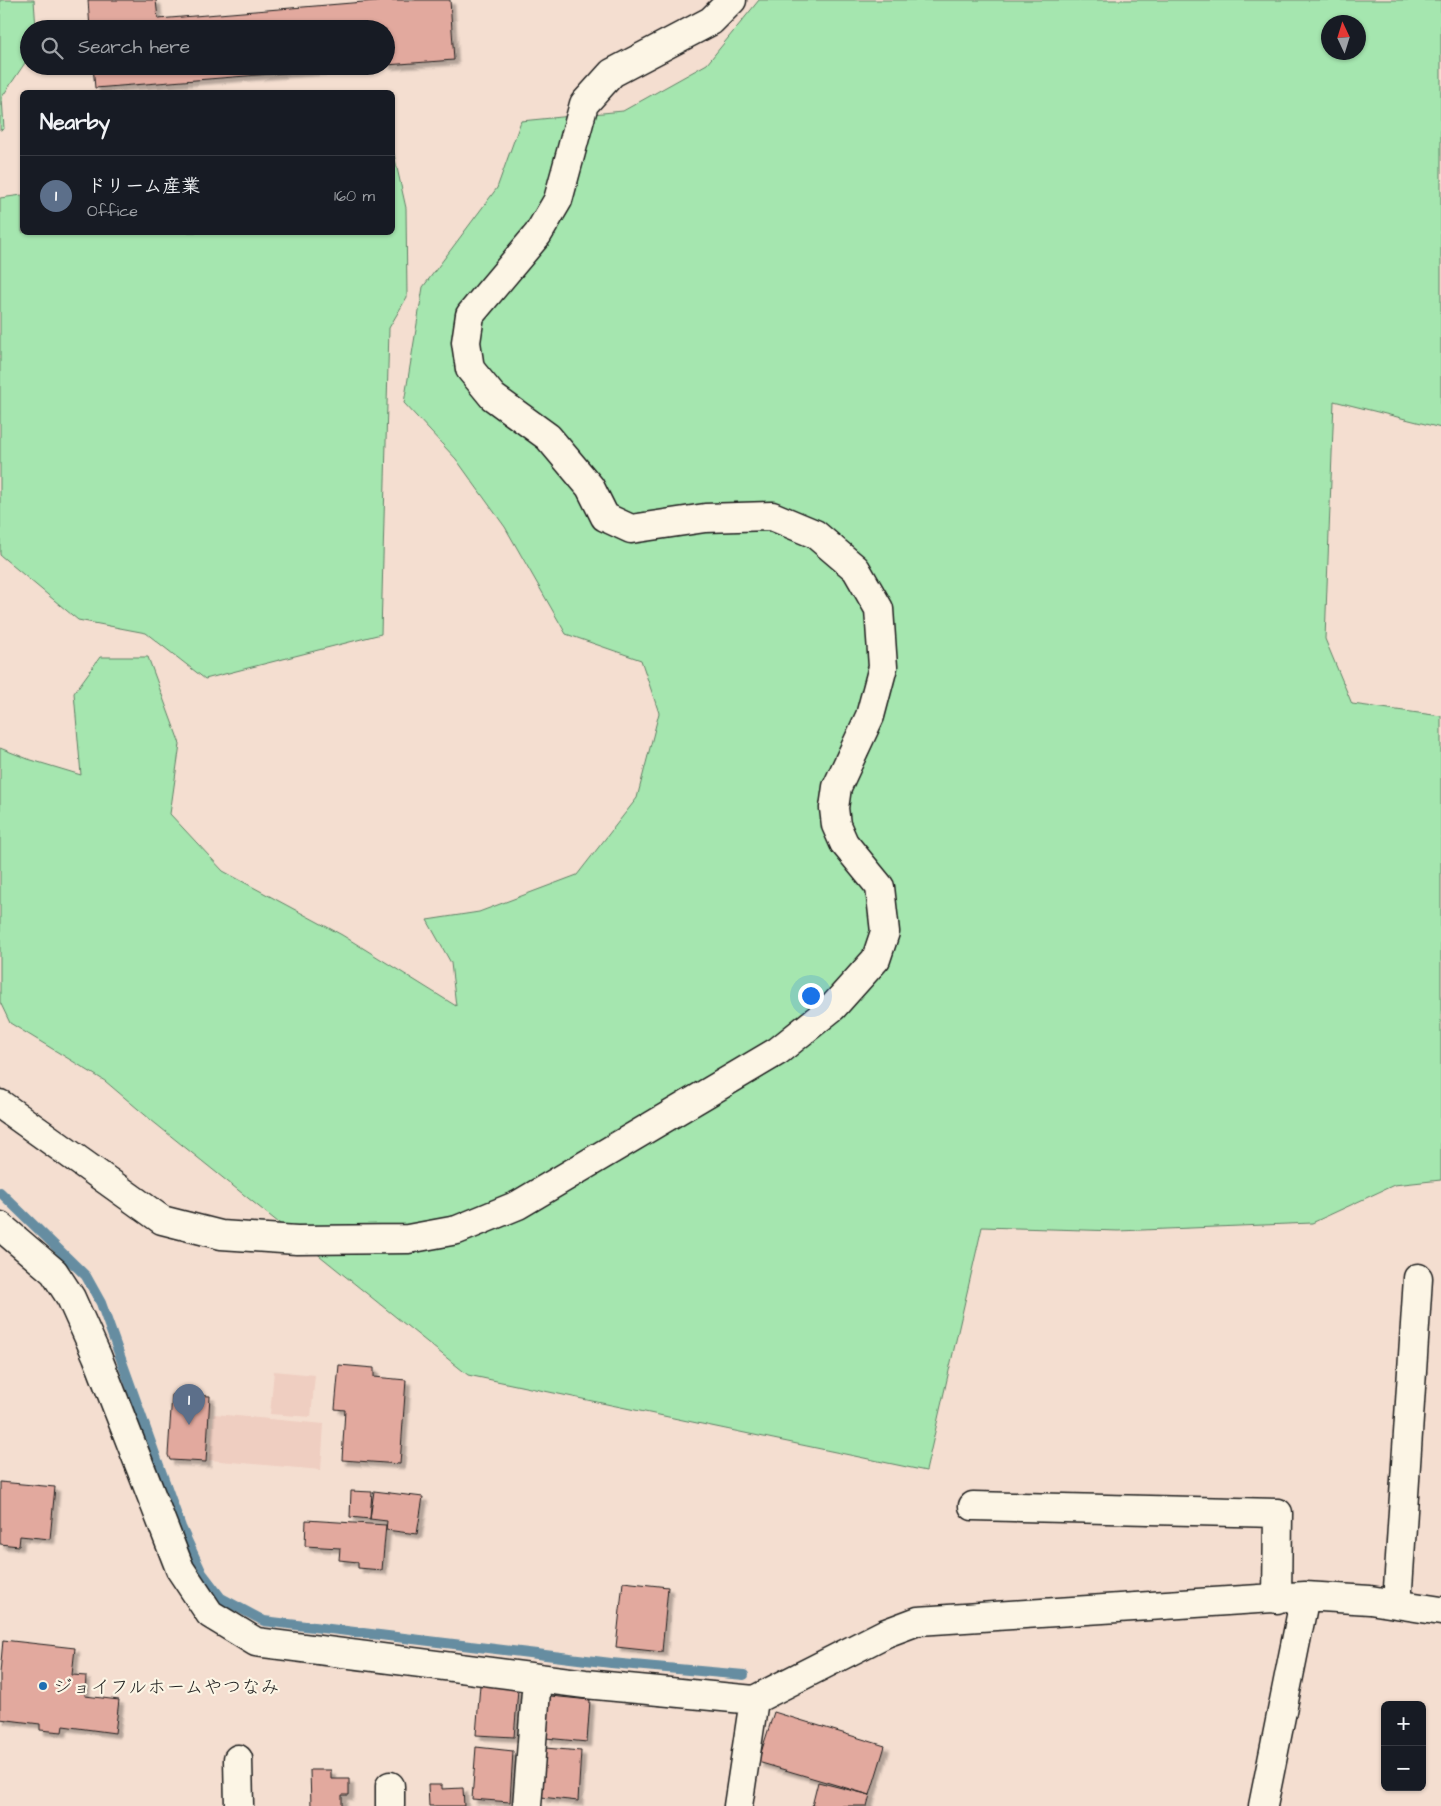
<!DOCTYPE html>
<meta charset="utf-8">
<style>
body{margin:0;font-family:"Architects Daughter","Klee One",sans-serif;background:#242831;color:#f1f3f6}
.controls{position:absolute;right:15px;bottom:15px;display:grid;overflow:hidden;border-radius:8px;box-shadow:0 1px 4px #0004}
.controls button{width:45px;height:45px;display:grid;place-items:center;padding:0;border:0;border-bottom:1px solid #363941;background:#171b24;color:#f1f3f6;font:25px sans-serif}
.compass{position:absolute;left:1321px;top:15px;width:45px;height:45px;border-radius:50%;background:#171b24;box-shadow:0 1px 4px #0004;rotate:356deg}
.you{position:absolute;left:810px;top:995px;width:18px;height:18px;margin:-12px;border:4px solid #fff;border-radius:50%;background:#1a73e8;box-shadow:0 0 0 8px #1a73e833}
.badge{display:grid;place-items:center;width:32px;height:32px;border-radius:50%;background:#b45309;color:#fff;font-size:16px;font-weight:700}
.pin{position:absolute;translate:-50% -41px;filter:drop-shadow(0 1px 2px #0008)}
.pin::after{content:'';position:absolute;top:26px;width:18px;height:15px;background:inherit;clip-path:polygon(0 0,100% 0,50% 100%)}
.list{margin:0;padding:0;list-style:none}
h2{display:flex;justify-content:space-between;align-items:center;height:65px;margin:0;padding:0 20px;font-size:21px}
h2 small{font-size:16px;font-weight:400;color:#9ea1a6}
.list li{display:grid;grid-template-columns:32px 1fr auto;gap:15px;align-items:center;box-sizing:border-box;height:80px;padding:0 20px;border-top:1px solid #363941}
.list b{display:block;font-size:19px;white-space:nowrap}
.list p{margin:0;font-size:16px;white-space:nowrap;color:#9ea1a6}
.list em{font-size:16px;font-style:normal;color:#9ea1a6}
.icon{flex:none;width:28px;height:28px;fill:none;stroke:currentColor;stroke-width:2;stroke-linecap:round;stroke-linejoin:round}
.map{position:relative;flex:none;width:1441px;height:1806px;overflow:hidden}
.search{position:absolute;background:#171b24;box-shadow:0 1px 4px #0004;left:20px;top:20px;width:375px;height:55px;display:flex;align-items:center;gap:12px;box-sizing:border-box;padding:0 18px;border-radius:28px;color:#9ea1a6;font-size:19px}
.panel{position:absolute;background:#171b24;box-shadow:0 1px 4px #0004;left:20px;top:90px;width:375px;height:145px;border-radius:8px}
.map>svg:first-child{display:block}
</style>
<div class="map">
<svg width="1441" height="1806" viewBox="0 0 1441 1806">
<defs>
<filter id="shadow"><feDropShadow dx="4.5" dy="4.5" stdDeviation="1" flood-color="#0004"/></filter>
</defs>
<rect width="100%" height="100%" fill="#f4ded0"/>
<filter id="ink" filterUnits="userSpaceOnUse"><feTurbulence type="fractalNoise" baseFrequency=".02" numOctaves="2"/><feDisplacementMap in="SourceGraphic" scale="10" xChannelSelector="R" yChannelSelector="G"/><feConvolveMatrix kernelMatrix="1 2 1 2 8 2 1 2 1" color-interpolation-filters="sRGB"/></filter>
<g filter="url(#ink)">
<path fill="#efcec1" d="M274,1371L315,1375L311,1417L270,1414Z
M214,1414L324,1424L321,1470L209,1460Z"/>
<path fill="#a5e6af" stroke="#608166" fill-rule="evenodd" d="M0,0H34L36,29H29V57L2,97L4,129L0,130Z
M759,0H1441V428L1334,401L1325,639L1352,704L1441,716V1180L1394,1185L1312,1223L1118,1231L982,1227L926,1471L468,1375L151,1120L105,1081L10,1023L0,1002V748L28,759L81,775L74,693L100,657H148L180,744L170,814L223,871L342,935L456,1006L451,963L427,920L479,912L577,875L637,798L659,713L641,660L566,634L505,527L456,459L404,403L423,287L497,188L521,121L623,111L707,64ZM1328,22H1358V52H1328Z
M393,150L406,208L407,297L389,328L381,634L205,679L146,633L78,620L0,555V198L22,195V232H392Z"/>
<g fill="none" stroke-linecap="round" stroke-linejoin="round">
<path stroke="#668da1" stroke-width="10" d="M0,1192L86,1276L101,1303L181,1527L202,1573L221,1598L264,1621L611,1663L744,1675"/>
</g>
<path fill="#e2a99e" stroke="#1c1c1c" filter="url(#shadow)" d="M88,0H156L158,19L388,0H450L454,60L386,65V29H90Z
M93,66H372L95,88Z
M339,1365L374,1368V1377L406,1380L400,1464L342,1460L345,1410L335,1409Z
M172,1394L210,1396L206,1462L170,1460L168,1455Z
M0,1482L55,1487L50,1539L20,1536L19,1546L0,1544Z
M351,1491L372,1492L370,1519L350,1517Z
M374,1491L423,1497L417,1534L386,1530L387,1521L370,1519Z
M306,1520L386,1525L382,1570L358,1568V1562L339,1560L340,1548L305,1546Z
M623,1582L668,1587L662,1652L616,1647Z
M3,1640L75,1648L72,1675L86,1676L85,1696L119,1700L115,1733L63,1726L62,1732L40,1730V1724L0,1719V1673Z
M480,1685L518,1689L514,1737L476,1735Z
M550,1696L590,1700L587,1742L546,1738Z
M774,1712L885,1746L870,1795L758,1762Z
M476,1747L513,1751L510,1802L472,1799Z
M545,1748L581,1751L578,1801L541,1797Z
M310,1770H331V1779H349V1795H342V1806H311Z
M818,1782L870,1795L867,1806H812Z
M428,1785H442V1789L463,1788L464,1806H429Z"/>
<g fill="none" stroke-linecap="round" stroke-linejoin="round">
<g stroke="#1c1c1c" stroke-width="31">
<path id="minor" d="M0,1104L162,1220L221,1235L297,1240L408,1239L457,1230L518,1205L778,1051L833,1007L876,959L885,932L880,887L844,843L836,825L834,808L837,787L870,716L883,667L879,609L856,569L815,534L772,516L705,518L631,529L605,517L590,487L548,437L493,397L470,369L466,342L470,315L538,234L558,200L584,104L612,73L711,21L732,0
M0,1226L54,1272L71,1298L97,1356L180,1569L210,1614L256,1642L585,1684L754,1700L886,1633L918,1621L1305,1596L1370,1600L1441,1611
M973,1506L1278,1513L1277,1599
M1397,1604L1418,1278
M238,1759L239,1806
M390,1786V1806
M527,1806L537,1678
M738,1806L754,1700
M1263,1806L1305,1596"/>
</g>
<use href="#minor" stroke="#fcf5e5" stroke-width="28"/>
</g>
</g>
<circle fill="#1f6fb2" stroke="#fcf5e5" stroke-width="2" cx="43" cy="1686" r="5"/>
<g text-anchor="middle" stroke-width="4.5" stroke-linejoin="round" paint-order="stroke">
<g font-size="19" fill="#1c1c1c" stroke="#fcf5e5" text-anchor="start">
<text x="53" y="1693">ジョイフルホームやつなみ</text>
</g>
</g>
</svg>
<div class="controls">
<button>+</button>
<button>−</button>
</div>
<svg class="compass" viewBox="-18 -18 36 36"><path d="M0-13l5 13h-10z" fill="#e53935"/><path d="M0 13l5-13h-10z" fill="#9ea1a6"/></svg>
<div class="you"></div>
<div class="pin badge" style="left:189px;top:1425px;background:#5c6f8a">1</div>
<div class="search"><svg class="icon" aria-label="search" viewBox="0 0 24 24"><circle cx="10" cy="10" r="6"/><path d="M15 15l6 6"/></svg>Search here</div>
<section class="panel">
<h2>Nearby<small></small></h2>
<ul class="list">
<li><span class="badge" style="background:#5c6f8a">1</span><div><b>ドリーム産業</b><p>Office</p></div><em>160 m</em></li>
</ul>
</section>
</div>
